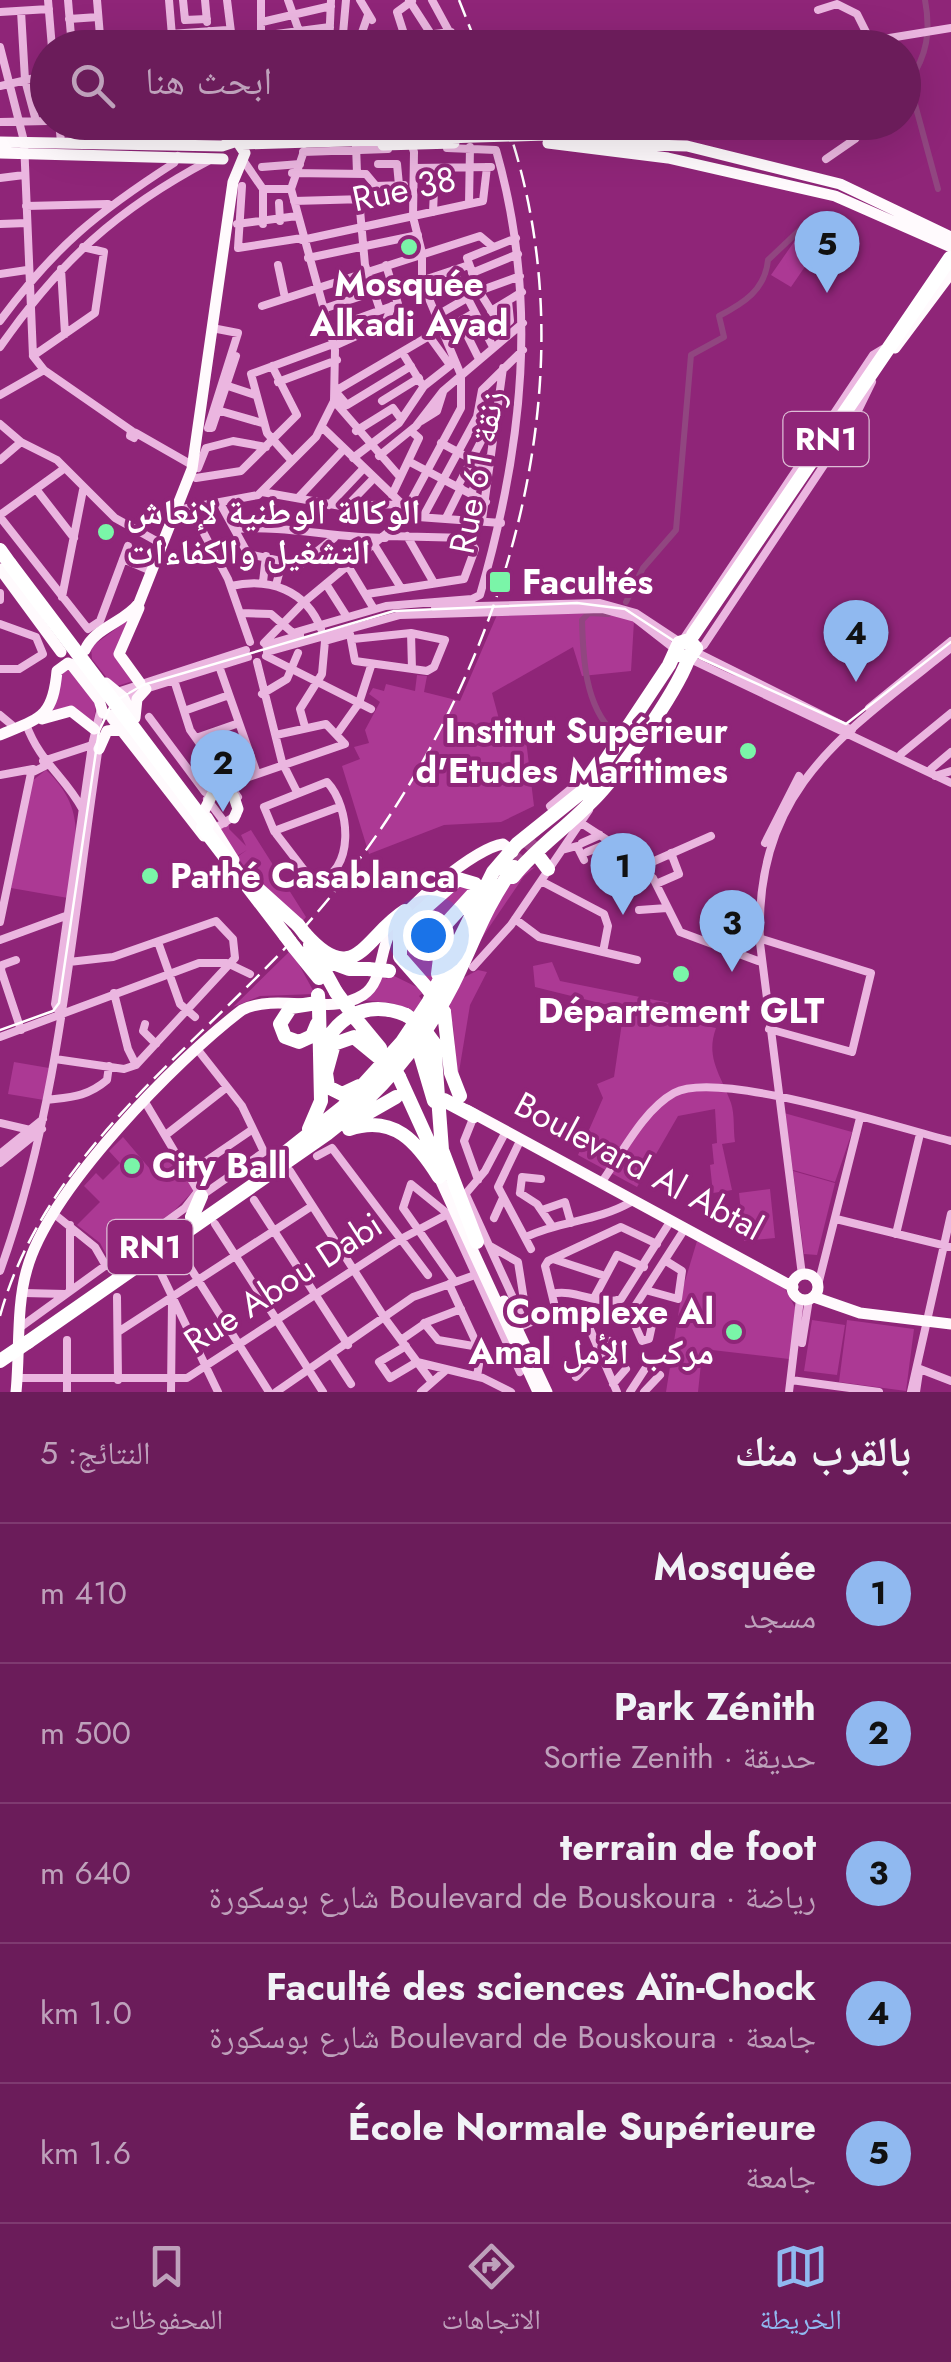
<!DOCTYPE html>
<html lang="ar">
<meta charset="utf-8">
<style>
body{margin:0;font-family:Jost,"Noto Naskh Arabic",sans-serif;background:#732963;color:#f1f3f6;direction:rtl}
.you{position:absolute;left:428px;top:935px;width:35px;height:35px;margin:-25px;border:8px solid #fff;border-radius:50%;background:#1a73e8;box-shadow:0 0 0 15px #1a73e833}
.badge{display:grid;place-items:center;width:65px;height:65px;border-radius:50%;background:#90b9f0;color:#111;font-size:32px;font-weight:700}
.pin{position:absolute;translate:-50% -82px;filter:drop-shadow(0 2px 5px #0008)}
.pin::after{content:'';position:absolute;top:52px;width:35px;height:30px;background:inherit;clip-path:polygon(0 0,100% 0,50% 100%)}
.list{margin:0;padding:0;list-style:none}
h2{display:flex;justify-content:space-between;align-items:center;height:130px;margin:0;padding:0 40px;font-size:42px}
h2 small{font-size:32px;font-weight:400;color:#bea1bb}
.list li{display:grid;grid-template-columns:65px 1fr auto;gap:30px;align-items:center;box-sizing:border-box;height:140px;padding:0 40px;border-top:2px solid #7e3a70}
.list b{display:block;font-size:38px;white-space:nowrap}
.list p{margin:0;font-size:32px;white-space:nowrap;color:#bea1bb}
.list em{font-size:32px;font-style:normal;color:#bea1bb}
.icon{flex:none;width:55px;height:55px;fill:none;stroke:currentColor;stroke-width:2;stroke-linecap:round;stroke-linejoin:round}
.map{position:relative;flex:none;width:951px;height:1392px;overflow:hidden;direction:ltr}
.search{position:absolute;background:#6b1c5a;box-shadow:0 10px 40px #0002;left:30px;right:30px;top:30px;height:110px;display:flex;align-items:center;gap:25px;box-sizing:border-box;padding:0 35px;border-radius:55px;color:#bea1bb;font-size:38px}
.sheet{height:830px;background:#6b1c5a}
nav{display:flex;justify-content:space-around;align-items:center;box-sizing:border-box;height:140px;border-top:2px solid #7e3a70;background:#6b1c5a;font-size:28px;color:#bea1bb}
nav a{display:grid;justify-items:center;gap:5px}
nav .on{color:#90b9f0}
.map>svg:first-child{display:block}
</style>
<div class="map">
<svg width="951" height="1392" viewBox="0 0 951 1392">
<rect width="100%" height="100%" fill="#8f2578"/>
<path fill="#ac3994" d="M796,239L815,252L791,287L771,275Z
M614,613L634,621L631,671L582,676L573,647L492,693L503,734L526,740L534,806L501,822L444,825L369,854L342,766L360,759L354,747L369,743L365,730L380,702L369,694L373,688L384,691L386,684L415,691L417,675L427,676L424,692L460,701L497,615Z
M132,617L117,653L133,681L114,687L92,659L91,647Z
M69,667L97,701L93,725L80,714H50L59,672Z
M46,770C89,810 75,847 68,898L11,888L32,781Z
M229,822V829L246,846L241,835L251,830L306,917L295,931L237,857L247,850L237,856L218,827Z
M535,867L524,876L475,948L463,978L478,970L487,972L470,1005L458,1078L453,1025L446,1008C460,975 499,874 535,867Z
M452,885L475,886L450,912L431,986L410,969L400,937Z
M291,950L315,994L260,996L233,1007Z
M552,962L560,981L685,1006L682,1021L716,1028C705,1058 721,1075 731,1103C735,1116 733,1128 735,1142L722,1144L732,1190L713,1193L710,1165L714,1164L712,1144L717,1143L715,1109L678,1116L637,1187L578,1155L603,1098L597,1084L614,1077L624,1009L535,987L533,966Z
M390,974L425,991L419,996L423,1001L416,1012L392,1003L361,1000L381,975L387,979Z
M14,1062L49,1068L44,1100L8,1094Z
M784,1113L852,1132L835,1182L793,1170Z
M123,1137L150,1169L171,1151L195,1189L174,1211L108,1258L100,1243L77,1225L100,1202L84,1186L96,1173L103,1180L120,1163L109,1151Z
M793,1171L835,1183L817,1255L804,1254Z
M770,1189L775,1238L744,1241L739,1193Z
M697,1241L784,1287L796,1309L789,1359L712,1350L702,1354L698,1392H666L682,1291Z
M812,1320L845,1325L837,1375L804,1371Z
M847,1320L914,1329L906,1391L839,1382Z"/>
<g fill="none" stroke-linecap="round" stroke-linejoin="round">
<path stroke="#914680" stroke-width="6" d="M925,0C931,32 927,55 909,82L938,189
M626,602L643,568L676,530L691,355L724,337L719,316C744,303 765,290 768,260L806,224
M608,614L589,613L582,620C583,658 585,705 613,732"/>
<path stroke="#a0468c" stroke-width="14" stroke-dasharray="14 7" stroke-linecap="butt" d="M511,864L533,838"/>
<path stroke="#ebb6e0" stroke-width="8" d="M48,0L52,48
M68,0L72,48
M97,0L101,48
M169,0L173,48
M183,0L185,20L207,19
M205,0L207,22
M227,0L233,48
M288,0L305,48
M360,0L372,20
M409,0L440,48
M432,0L458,48
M818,10L837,4L857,14L874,48
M21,11L25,80L36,121
M0,12L49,9
M69,19L98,17
M262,22L331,6
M209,31L211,48
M261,36L330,27
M405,37L397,12L412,1
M71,41L227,30
M871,41L951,28
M358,44L368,15
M342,45L346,0
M329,46L331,0
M0,47L24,141L33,356L44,370L132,431
M261,48V0
M315,48L451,32
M0,86L48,75
M0,122L48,121
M59,122L61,142
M77,122L78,143
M106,122L108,144
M412,122L413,130
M237,129L364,122
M473,132L483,130L486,122
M227,141L233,122
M165,145L167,129L206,127
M356,145L357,173
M303,152L388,149
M826,159L855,139L868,122
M243,160L263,189V224
M378,164H397L399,185
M262,167L300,164
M414,168L491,167
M292,173L366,174L376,186L365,199L294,201
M0,178L24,175
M242,186L238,248L302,238
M376,186L404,185
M263,189H291
M291,189L304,151
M359,199L365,265L380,310
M279,203L280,221
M469,204L470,147
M26,206L108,204
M433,212L435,168
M0,224L27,223
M237,224L297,216
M302,240L483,201L487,167
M308,258L418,235
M278,265L285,298
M61,269L65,334
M453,270L493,347
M472,273L518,254
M0,274L27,270
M394,290L469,265
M262,306L480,236L492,246
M323,309L373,292
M491,311L522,292
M436,316L479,291L520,276
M0,321C55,246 98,212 174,163L178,156
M460,321L479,359
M212,328L238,333L208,428H212L236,356
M502,328L479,291L467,258L516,238
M329,329L398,304L386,265
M442,331L474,313
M489,338L510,321L508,301
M334,346L385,323L392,306
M0,347C60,261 117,209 210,160
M402,352L421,383
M33,356L95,313L104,252L83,247
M278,382L337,360
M222,384L255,395
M337,390L429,336L450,365
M336,392L347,405L411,366
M0,395L44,370
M334,401L400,477
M382,401L419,378
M217,410L262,423
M421,421L437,411L443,392
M0,424L21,442L57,460L115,518L160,543
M322,427L404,506
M131,431L136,433L134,438L130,436Z
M356,431L393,408L401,419
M136,433L192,465
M441,443L484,466
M379,456L416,426L443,391L523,323
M353,458L399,423L424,386L452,364
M0,460L21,442
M292,461L267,433L251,374L333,344
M408,461L486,502
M198,468L206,448L233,441L266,447
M196,478L241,471L297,415L272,366
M458,486L493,418
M36,489L74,538
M262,492L341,506L402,504
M471,493L490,456
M392,495L419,438L411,431
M298,498L344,449
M221,505L248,554L300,565L334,538
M329,505L364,468
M346,507L374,478
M191,509L228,579L250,642
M177,510L258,495L316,437L334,401L335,350L291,189
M0,515L65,468
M424,515L477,417L482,390L523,350
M404,516L501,523
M447,516L461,488
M0,517L88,629L100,621L128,546
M482,520L503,368
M235,529C285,525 334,538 385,538
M407,536L434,583
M375,546L401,588
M123,559L149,570
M348,566L374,609
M263,582L266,556
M326,584L347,617
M276,585L283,559
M231,586C269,577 306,590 321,629
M0,593V600
M367,594L464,579L475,549L468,538L387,536
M62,597L83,490
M435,607L600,603L636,613L680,642
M241,613L271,614L293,633L386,606L472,599L480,595C523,447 539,300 496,150L447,148
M0,624L36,637L43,654L19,669H0
M411,633L412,669
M682,641L873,355L883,349
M264,643L304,602L399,523L461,408V375L422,282V253L413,217L414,152L410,140
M266,645L300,635
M696,650L704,645L852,423L872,382
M267,652L400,615L602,609L635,618L676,650
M696,652L852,730
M266,656L371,709
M690,659L951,783
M257,662L282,762L297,792
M219,666L256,771
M174,680L190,730L238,797
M117,692L246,650
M262,694L287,679L298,653
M126,702L139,691L248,657
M869,708L951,641
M184,711L229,695
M0,715L12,725
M149,717L205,792L345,744L326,724L276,735
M26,724C40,763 64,775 83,810
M305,727L300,709L322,674L325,641L350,634L355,661L427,671L434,667L445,640L411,633L353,639
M337,734L359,703L371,666
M196,738L239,723
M901,754L951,713
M43,761L92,745
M931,769L951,752
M0,775L33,769
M935,776L951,771
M327,782C350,806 357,873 314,883L274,831L264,807Z
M207,799L225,823
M556,814L550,806L591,772
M581,823L646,865L651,877
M220,825L237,815
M274,831L339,807
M609,842L653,878L680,932L758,961
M582,843L600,835
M765,843L799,776
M562,850L577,846L584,860
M587,852L609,843
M643,866L711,836
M541,881L604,914L608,926L603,952
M656,884L679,874L671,853
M639,910L667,908
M515,919L539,937L637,960
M0,922L31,773L47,765
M762,939L871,973L852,1052L769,1029
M0,940L71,914
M158,942L180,1004L195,1017
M16,960L2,965L1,970L21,1030
M473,967L511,925L589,810
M114,993L128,1049L136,1065
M61,1017L55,1004L92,745L101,708
M145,1024L143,1031L156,1044
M0,1037L199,963H227L250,974
M55,1059L124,1069L136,1065L235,958L233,939L216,921L113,957L69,962
M47,1100C71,1097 87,1097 107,1080L109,1066
M145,1102L201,1196L264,1152L242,1106L198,1050
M474,1116L464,1141L478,1180
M0,1123L30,1130
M167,1134L227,1087
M519,1143L498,1187L531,1249
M0,1154L43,1119
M317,1156L332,1148L428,1275
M0,1163L42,1129
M290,1171L386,1320L432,1382
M190,1172L253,1129
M601,1183C621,1155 643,1110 674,1093C718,1069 895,1127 951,1141
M520,1193L537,1204L552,1226
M520,1193L522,1177L541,1179
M466,1195L525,1324
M462,1198L485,1171L504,1135
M254,1200L348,1345
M542,1210L565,1202L571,1223
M53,1213L95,1247L106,1266
M494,1218L503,1198
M836,1219L951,1247
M215,1224L323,1392
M70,1225V1290
M896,1234L919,1138
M526,1237C561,1220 596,1222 631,1202
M490,1246L518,1262L524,1300L516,1305
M179,1250L269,1392
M553,1259L605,1276
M158,1267L218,1392
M0,1271C61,1102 72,922 99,746
M802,1275L760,943C754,789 842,735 951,648
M455,1282L403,1208L411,1184L448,1214L520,1372
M449,1284L481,1353L477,1376
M818,1285L860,1118
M649,1291L678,1299L682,1271L666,1261
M24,1293L65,1294
M552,1294C575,1288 599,1307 621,1299L670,1222
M117,1297L118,1380
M594,1298L617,1255L644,1267
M556,1311L545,1266L548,1261L621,1227L657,1244
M583,1313L617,1392
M630,1314L642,1341L649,1339L654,1316L638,1305
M424,1323L438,1340L479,1347
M22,1326L185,1208L199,1190
M517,1328L560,1310L612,1319L630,1314L684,1230
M118,1332L312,1206
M401,1340L427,1322L461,1309
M802,1343L809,1299
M406,1346L379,1362L390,1378L417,1362L483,1378L511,1392
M332,1355L351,1384
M602,1361L615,1347L610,1341
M920,1369L951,1381
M576,1377L599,1354
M17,1378H187L401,1239L454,1211
M791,1380L879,1392
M613,1384L626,1369
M67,1392V1340
M171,1392L172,1301
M276,1392L413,1297L475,1275
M421,1392L445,1371
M630,1392L645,1369
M644,1392L660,1375
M789,1392L800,1299
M911,1392L951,1214
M916,1392L919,1372"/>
<path stroke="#fffafd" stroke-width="11" d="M0,142L222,146
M548,143L668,158L835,196L951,247
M242,144L546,135L613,144L687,146L840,184L951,237
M383,145L454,143
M0,153L223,159
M895,348L951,273
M0,569L61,652
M139,608L119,654L140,683
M85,650C95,627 124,623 139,603L192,469L233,182L245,153L237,141L222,146
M71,664L99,700L103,713L117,717
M106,683L123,697L134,718
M112,718L204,836
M135,718L137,699L146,689
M42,719L71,711L94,729
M0,735C41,718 53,717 57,671L68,663
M99,749L107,731L122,729
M212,795L226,792L234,797L238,809L234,818
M207,817L234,860
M467,1110L793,1287
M439,1177L538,1392
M792 1287a13 13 0 1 1 26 0a13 13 0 1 1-26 0Z
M814,1297L860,1313L951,1324
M504,1301L547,1392
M16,1392C20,1353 16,1306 27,1269C49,1190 176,1060 242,1010C279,992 328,1017 363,995C383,982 379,953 390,933C404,908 475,848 503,844L513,852"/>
<path stroke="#fff" stroke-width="14" d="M0,550L10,564
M693,635L950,258
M203,828L285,935
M536,853L548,869
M513,877C535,849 565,829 591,802C618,776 675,694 688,660
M258,889L298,925
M305,934C355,990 365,936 405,911
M310,945L336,992
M294,947L319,978
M330,962L349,969H368
M438,974L444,926L474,893
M428,989L400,957V930L458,879L475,884L478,900
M317,1003L291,1007L280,1024L285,1037L299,1042L312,1036L317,1024
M444,1012L451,1073L460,1096
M356,1019L380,1048
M424,1034L421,1057L434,1101
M434,1043L442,1150L477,1242
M324,1046C340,1012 372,1001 406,1015
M399,1077L439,1165
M359,1086L342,1094L328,1087L326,1073L334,1044L354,1037L382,1060
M444,1100L474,1116
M354,1121L396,1097
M309,1129L321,1101L319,1008
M349,1129C394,1114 417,1142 439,1177
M276,1160L343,1107L402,1042L428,1003L493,872L517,844L588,787L669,665L679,643L689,640L696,648L688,660L676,652
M192,1217L201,1196
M28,1342L328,1133C379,1095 424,1041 453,984C473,944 486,904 514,867"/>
<path stroke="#fff" stroke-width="2.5" d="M0,1030L53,1011L59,1003L99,731L112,703L143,685L394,611L577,603L625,609L700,658L846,724L951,642"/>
<path stroke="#fff" stroke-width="2.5" stroke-dasharray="18 8" stroke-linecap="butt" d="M459,0L478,48
M0,1316C43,1160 182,1058 288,945C485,736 605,403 506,122"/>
<path stroke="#fffafd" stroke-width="11" d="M205,809L212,795"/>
<path stroke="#fff" stroke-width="14" d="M10,564L207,825
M298,925L305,934
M285,935L294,947
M368,969L389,971
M428,989L444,1012
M336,992L356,1019
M318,995L319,1008
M406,1015L421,1025L434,1043
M387,1056L399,1077
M0,1361L28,1342"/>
</g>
<g fill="#7af5a8" stroke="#8f2578" stroke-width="4">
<circle cx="409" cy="247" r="10"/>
<circle cx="106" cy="532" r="10"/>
<rect x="488" y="570" width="24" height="24" rx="5"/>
<circle cx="748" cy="751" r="10"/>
<circle cx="150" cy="876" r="10"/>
<circle cx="681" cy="974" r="10"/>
<circle cx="132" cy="1166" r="10"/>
<circle cx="734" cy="1332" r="10"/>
</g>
<g text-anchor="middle" stroke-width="8" stroke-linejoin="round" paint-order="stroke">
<g fill="#8f2578" stroke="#ddbed6" stroke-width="2.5">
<rect x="783.5" y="412" width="85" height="54" rx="8"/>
<rect x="107.5" y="1220" width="85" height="54" rx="8"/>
</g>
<g font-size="32" font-weight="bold" fill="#fff">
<text x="826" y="450">RN1</text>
<text x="150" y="1258">RN1</text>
</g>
<g font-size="35" fill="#fff" stroke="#8f2578">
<text transform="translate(404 189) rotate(-12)" y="12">Rue 38</text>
<text transform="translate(477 472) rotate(-79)" y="12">Rue 61 زنقة</text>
<text transform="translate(639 1166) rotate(28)" y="12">Boulevard Al Abtal</text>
<text transform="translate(283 1283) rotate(-33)" y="12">Rue Abou Dabi</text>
</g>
<g font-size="35" font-weight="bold" fill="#fff" stroke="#8f2578" text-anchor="start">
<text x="409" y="296" text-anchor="middle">Mosquée<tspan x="409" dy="40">Alkadi Ayad</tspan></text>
<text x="126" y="524">الوكالة الوطنية لإنعاش<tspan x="126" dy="40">التشغيل والكفاءات</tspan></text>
<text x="522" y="594">Facultés</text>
<text x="728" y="743" text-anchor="end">Institut Supérieur<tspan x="728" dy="40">d'Etudes Maritimes</tspan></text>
<text x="170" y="888">Pathé Casablanca</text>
<text x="681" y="1023" text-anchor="middle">Département GLT</text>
<text x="152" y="1178">City Ball</text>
<text x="714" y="1324" text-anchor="end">Complexe Al<tspan x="714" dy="40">Amal مركب الأمل</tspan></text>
</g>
</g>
</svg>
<div class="you"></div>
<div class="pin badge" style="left:623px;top:915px">1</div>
<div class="pin badge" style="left:223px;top:812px">2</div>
<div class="pin badge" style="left:732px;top:972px">3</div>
<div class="pin badge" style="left:856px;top:682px">4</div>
<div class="pin badge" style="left:827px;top:293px">5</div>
<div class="search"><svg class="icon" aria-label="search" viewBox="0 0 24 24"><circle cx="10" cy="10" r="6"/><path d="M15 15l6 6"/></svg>ابحث هنا</div>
</div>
<section class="sheet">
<h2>بالقرب منك<small>النتائج: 5</small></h2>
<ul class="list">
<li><span class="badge">1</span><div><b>Mosquée</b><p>مسجد</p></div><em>410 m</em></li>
<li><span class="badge">2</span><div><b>Park Zénith</b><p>حديقة · Sortie Zenith</p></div><em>500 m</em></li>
<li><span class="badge">3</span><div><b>terrain de foot</b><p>رياضة · Boulevard de Bouskoura شارع بوسكورة</p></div><em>640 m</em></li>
<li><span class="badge">4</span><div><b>Faculté des sciences Aïn-Chock</b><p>جامعة · Boulevard de Bouskoura شارع بوسكورة</p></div><em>1.0 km</em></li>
<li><span class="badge">5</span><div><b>École Normale Supérieure</b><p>جامعة</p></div><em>1.6 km</em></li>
</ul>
</section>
<nav>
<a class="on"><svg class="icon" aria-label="map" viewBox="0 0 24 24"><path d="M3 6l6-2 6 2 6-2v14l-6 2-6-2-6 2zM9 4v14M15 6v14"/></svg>الخريطة</a>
<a><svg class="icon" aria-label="directions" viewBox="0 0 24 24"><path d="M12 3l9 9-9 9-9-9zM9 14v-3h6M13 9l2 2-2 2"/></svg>الاتجاهات</a>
<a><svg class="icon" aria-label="saved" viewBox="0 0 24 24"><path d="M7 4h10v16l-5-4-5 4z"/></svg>المحفوظات</a>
</nav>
